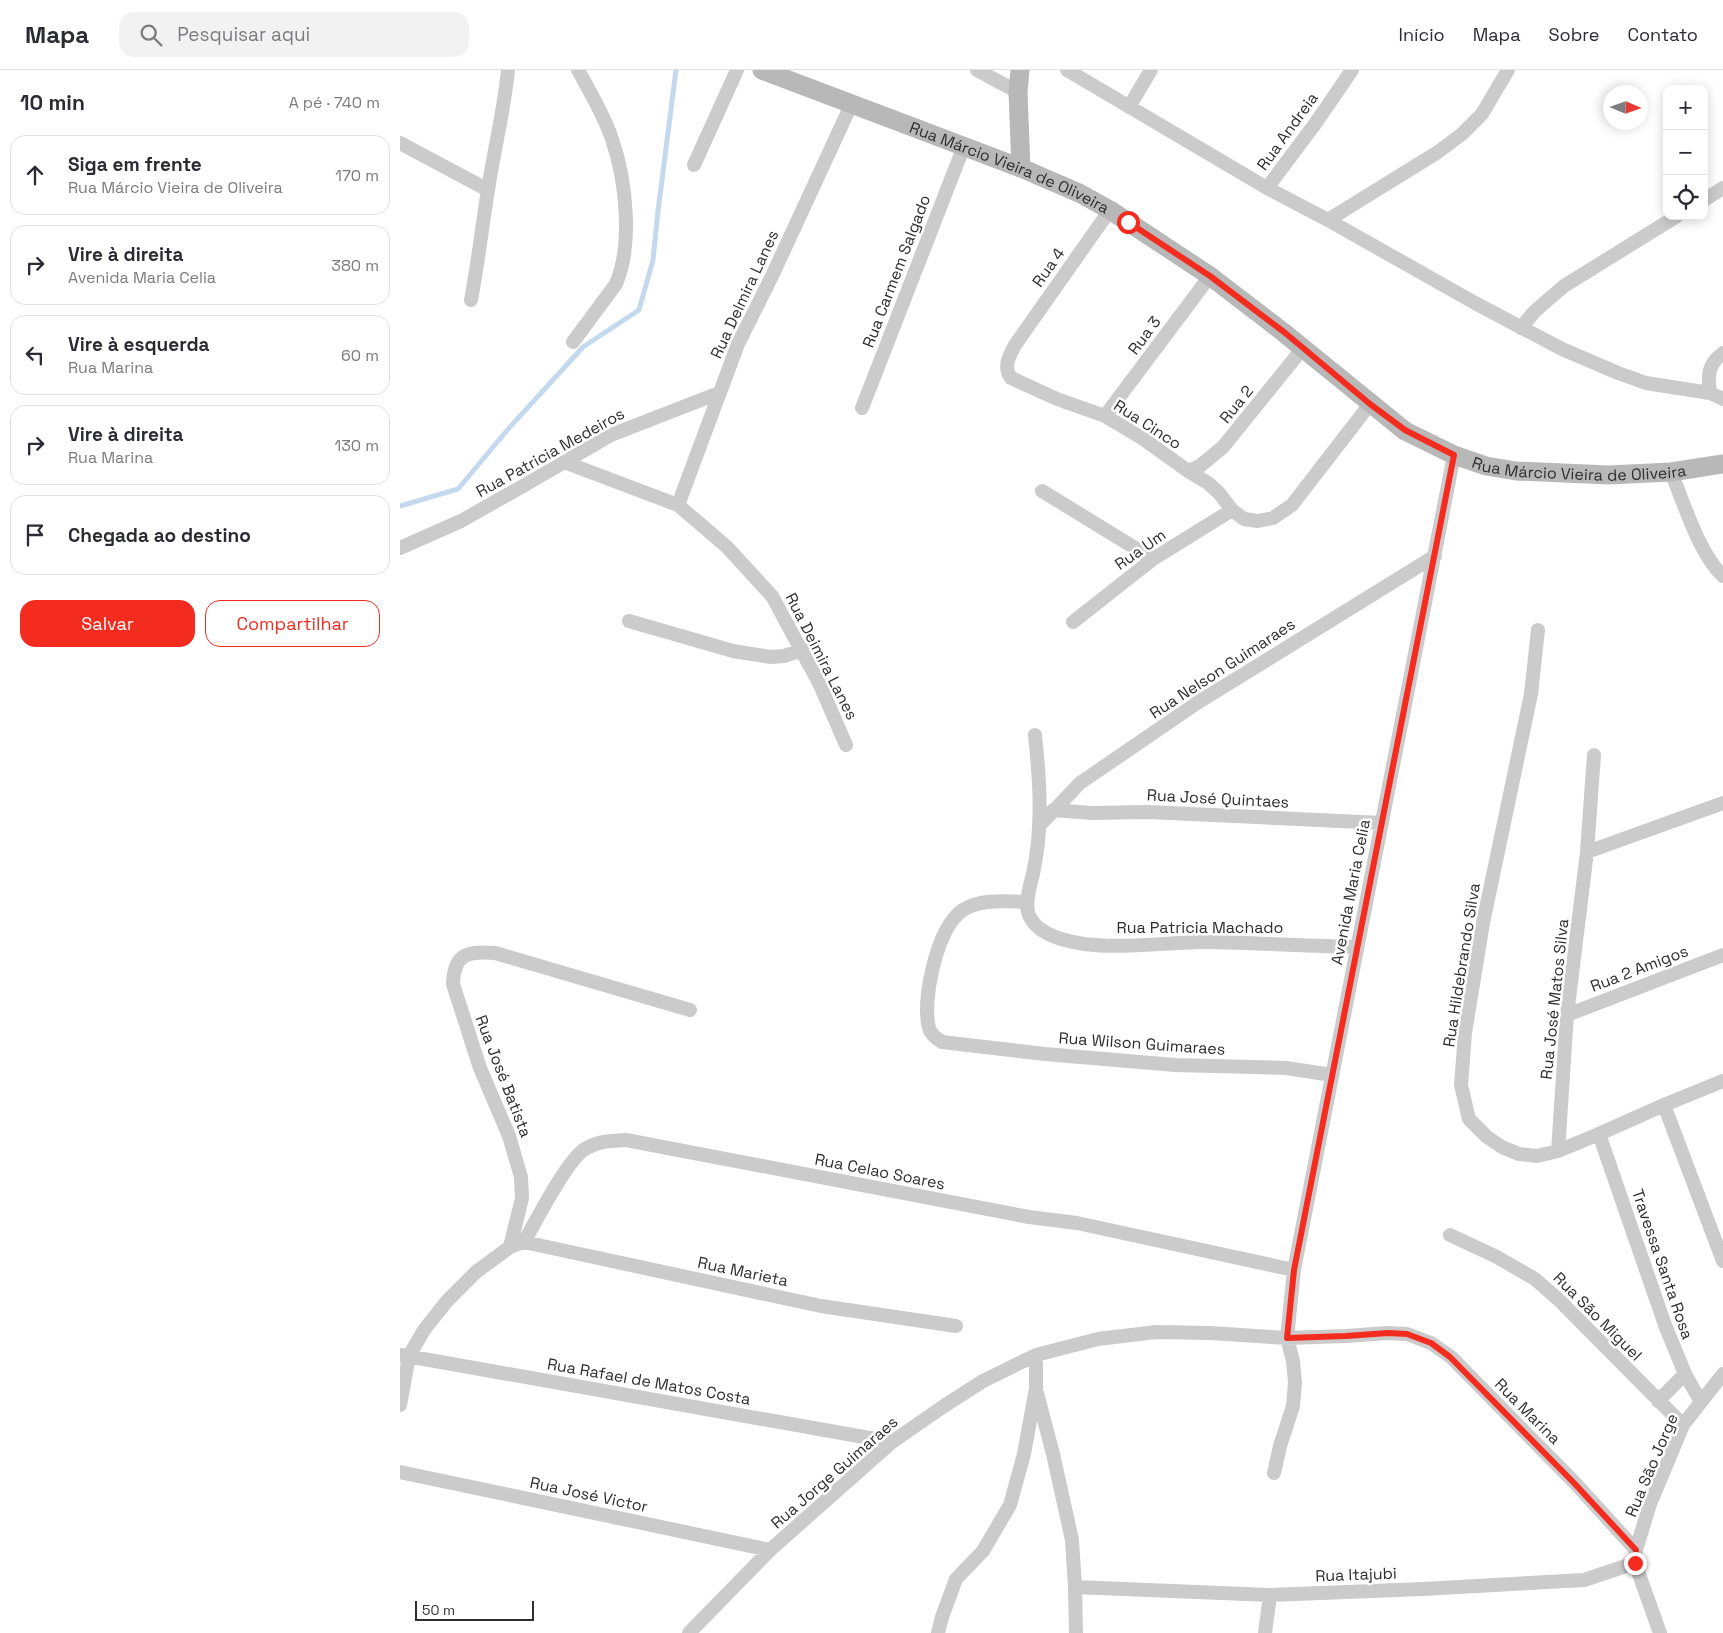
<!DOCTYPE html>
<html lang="pt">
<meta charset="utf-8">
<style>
body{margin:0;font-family:"Space Grotesk",sans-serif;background:#f2f2f3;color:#2b2b33}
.controls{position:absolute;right:15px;top:15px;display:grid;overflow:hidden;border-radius:10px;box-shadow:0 2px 12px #0003}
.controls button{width:45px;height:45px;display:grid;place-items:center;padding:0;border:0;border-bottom:1px solid #e1e1e2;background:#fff;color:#2b2b33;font:25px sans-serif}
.compass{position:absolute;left:1203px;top:15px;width:45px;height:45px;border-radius:50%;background:#fff;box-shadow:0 2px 12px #0003;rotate:92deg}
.scale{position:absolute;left:15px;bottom:12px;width:119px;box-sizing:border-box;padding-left:5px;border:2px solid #2e2e2e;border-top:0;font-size:14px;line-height:18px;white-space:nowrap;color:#2e2e2e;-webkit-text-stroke:4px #fff;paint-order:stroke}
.stop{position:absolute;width:15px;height:15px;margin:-11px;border:4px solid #f42c20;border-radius:50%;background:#fff}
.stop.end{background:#f42c20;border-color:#fff;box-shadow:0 1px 5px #0008}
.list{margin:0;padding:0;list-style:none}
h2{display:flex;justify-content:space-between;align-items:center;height:65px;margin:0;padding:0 20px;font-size:21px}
h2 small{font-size:16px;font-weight:400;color:#7c7c81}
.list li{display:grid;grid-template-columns:32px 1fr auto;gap:15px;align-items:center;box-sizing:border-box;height:80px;margin:0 10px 10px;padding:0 10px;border:1px solid #e1e1e2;border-radius:15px}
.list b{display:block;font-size:19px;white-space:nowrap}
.list p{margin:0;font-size:16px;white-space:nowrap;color:#7c7c81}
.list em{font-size:16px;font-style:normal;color:#7c7c81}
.actions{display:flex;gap:10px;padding:15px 20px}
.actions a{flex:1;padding:11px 0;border:1px solid #f42c20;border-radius:15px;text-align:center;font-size:18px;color:#f42c20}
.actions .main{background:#f42c20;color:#fff}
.icon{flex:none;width:28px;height:28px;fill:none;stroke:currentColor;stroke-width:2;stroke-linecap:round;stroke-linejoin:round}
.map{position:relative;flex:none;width:1323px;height:1563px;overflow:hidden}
header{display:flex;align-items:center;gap:30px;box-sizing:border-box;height:70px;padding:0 25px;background:#fff;border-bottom:1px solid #e1e1e2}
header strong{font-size:24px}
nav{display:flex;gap:28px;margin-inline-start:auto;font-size:18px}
.search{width:350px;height:45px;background:#f2f2f3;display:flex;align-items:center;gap:12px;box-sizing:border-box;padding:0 18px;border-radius:15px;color:#7c7c81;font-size:19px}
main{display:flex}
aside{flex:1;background:#fff}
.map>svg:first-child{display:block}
</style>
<header>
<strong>Mapa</strong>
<div class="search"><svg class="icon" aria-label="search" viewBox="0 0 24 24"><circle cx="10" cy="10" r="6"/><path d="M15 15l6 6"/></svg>Pesquisar aqui</div>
<nav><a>Início</a><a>Mapa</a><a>Sobre</a><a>Contato</a></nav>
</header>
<main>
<aside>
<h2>10 min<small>A pé · 740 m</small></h2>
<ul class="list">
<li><svg class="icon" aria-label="ahead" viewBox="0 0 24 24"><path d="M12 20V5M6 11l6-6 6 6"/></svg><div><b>Siga em frente</b><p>Rua Márcio Vieira de Oliveira</p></div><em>170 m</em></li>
<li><svg class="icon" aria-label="right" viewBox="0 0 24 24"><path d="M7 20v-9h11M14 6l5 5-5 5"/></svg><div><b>Vire à direita</b><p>Avenida Maria Celia</p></div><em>380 m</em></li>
<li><svg class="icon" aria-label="left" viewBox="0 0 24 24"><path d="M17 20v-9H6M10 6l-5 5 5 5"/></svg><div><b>Vire à esquerda</b><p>Rua Marina</p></div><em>60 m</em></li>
<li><svg class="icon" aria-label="right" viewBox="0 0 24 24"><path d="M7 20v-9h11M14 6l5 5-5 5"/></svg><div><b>Vire à direita</b><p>Rua Marina</p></div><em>130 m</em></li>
<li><svg class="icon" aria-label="arrive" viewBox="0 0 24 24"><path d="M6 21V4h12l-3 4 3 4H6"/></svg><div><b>Chegada ao destino</b></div></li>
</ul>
<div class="actions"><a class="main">Salvar</a><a>Compartilhar</a></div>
</aside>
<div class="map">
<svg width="1323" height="1563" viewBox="0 0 1323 1563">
<rect width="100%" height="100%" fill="#fff"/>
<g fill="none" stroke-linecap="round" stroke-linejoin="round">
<path stroke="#c4d8ee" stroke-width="5" d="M0,436L58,419L109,358L183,277L239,240L253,190L258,141L276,0"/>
<path stroke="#cbcbcb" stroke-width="14" d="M577,0L618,22
M667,0L867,118L928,150L1075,233L1162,279L1218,303L1246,313L1310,323
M729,37L751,0
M0,73L88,120
M294,95L337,0
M867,118L915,54L952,0
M1304,130L1323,118
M710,140L615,275C609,286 603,297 611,308L657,329L705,346L742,368L788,401L808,413L819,423L832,440L844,449L858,451L873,448L892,435L970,334
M928,150L1038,82L1062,64L1082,44L1108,0
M71,230C78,193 82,157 88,120C94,80 104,41 108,0
M1121,258L1134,242L1164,216L1277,146
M173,272L216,214C233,174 226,110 212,69C204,45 190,22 178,0
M1323,283C1307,295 1308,305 1310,323L1323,329
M462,338L564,76
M705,346L810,206
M164,392L278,435L327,477L372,526L420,615L446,675
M788,401L800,396L823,377L903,278
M1271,402C1284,433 1299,484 1323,506
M642,421L753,489
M278,435L338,274L372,206L452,33
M0,478L61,451L130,412L211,365L319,323
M229,551L333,581L371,587L384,586L403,580
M673,552L753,489L832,440
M1138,560L1131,624L1083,853L1065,963L1061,1015L1069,1049L1087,1067L1102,1077L1119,1084L1137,1086L1158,1081L1199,1064L1264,1035L1323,1011
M635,665C640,712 643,758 633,804C630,816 624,834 629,845C637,865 665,871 684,874C725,879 768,872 809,872C858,873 908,876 957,877
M653,740L692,743L748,742L982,753
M640,755L680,713L797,633L1035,486
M1187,782L1323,733
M627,832C606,831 573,828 557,845C536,866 522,930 529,958C531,965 537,969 542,972L645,984L775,995L886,998L932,1005
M1167,945L1323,885
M1264,1035L1323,1191
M1199,1064L1265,1255L1285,1304L1301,1332
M1158,1081L1167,945L1187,782L1194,685
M1050,1165L1097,1187L1135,1209L1159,1230L1283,1355
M124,1172L421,1236L556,1256
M110,1177L124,1172C136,1151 167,1090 185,1079C198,1071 211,1071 226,1070L629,1147L677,1153L894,1200
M1,1285L492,1372
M637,1323L653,1384L672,1470L675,1517L676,1563
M1258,1331L1285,1304
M0,1335L9,1286L24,1260L47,1231L76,1202L110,1177L122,1128L121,1107L109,1066L80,998L53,914C54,883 68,881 95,883L290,940
M0,1402L370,1480
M874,1403L880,1376L893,1336L895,1313L893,1291L887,1268L894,1200L1054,385
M675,1517L870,1525L1023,1519L1184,1510L1235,1493
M289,1563L370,1480L492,1372L544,1336L583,1311L636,1285L698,1269L756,1262L810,1263L887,1268L946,1266L987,1263L1007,1264L1031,1273L1051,1287L1175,1413L1236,1480
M538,1563L542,1547L556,1509L583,1481L610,1435L624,1384L636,1318V1285
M865,1563L870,1525
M1260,1563L1235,1493L1236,1480L1250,1434L1283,1355L1323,1304"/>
<g stroke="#b8b8b8" stroke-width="19">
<path id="s1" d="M362,0L621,98L679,123L710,140L810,206L883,262L1005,361L1054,385L1086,396L1116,401L1209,405L1271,402L1323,394"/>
<path d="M620,0L618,22L621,98"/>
</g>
</g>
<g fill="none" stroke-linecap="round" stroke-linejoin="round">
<path stroke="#f42c20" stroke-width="6" d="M728,152L810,206L884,262L970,334L1005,360L1054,385L894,1200L887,1268L946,1266L988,1263L1007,1264L1031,1273L1050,1287L1174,1413L1236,1480L1235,1493"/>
</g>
<g text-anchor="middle" stroke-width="5" stroke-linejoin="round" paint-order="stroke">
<g font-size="16" fill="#2e2e2e" stroke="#fff">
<text transform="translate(887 61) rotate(-54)" y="6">Rua Andreia</text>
<text dy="6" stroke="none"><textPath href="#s1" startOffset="266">Rua Márcio Vieira de Oliveira</textPath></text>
<text transform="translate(648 197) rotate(-55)" y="6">Rua 4</text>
<text transform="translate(496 201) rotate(-69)" y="6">Rua Carmem Salgado</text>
<text transform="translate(344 224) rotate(-65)" y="6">Rua Delmira Lanes</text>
<text transform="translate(744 265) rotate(-53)" y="6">Rua 3</text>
<text transform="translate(836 334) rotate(-51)" y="6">Rua 2</text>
<text transform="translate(748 354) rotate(33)" y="6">Rua Cinco</text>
<text transform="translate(150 382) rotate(-29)" y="6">Rua Patricia Medeiros</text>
<text dy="6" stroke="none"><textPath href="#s1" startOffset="926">Rua Márcio Vieira de Oliveira</textPath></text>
<text transform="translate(740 479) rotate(-35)" y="6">Rua Um</text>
<text transform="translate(422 586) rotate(63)" y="6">Rua Deimira Lanes</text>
<text transform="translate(822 598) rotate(-33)" y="6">Rua Nelson Guimaraes</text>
<text transform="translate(818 728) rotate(3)" y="6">Rua José Quintaes</text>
<text transform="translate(950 822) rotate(-79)" y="6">Avenida Maria Celia</text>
<text x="800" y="863">Rua Patricia Machado</text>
<text transform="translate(1061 895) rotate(-81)" y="6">Rua Hildebrando Silva</text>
<text transform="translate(1239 898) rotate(-21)" y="6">Rua 2 Amigos</text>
<text transform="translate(1154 929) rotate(-84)" y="6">Rua José Matos Silva</text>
<text transform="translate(742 973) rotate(4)" y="6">Rua Wilson Guimaraes</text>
<text transform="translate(104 1006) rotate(69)" y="6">Rua José Batista</text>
<text transform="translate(480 1101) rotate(11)" y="6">Rua Celao Soares</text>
<text transform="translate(1263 1194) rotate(71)" y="6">Travessa Santa Rosa</text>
<text transform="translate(343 1201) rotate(12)" y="6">Rua Marieta</text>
<text transform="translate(1198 1246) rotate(45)" y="6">Rua São Miguel</text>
<text transform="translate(249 1311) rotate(10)" y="6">Rua Rafael de Matos Costa</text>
<text transform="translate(1128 1341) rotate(45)" y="6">Rua Marina</text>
<text transform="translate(1251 1395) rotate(-67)" y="6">Rua São Jorge</text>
<text transform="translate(434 1402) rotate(-41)" y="6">Rua Jorge Guimaraes</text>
<text transform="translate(189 1424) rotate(12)" y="6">Rua José Victor</text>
<text transform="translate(956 1504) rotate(-2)" y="6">Rua Itajubi</text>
</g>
</g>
</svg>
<div class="controls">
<button>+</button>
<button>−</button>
<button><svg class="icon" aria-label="locate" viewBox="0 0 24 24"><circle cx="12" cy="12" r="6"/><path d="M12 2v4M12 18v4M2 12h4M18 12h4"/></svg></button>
</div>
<svg class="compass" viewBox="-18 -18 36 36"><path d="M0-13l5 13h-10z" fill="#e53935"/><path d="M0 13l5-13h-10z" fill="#7c7c81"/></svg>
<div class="scale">50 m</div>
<div class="stop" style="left:728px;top:152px"></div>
<div class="stop end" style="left:1235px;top:1493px"></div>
</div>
</main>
